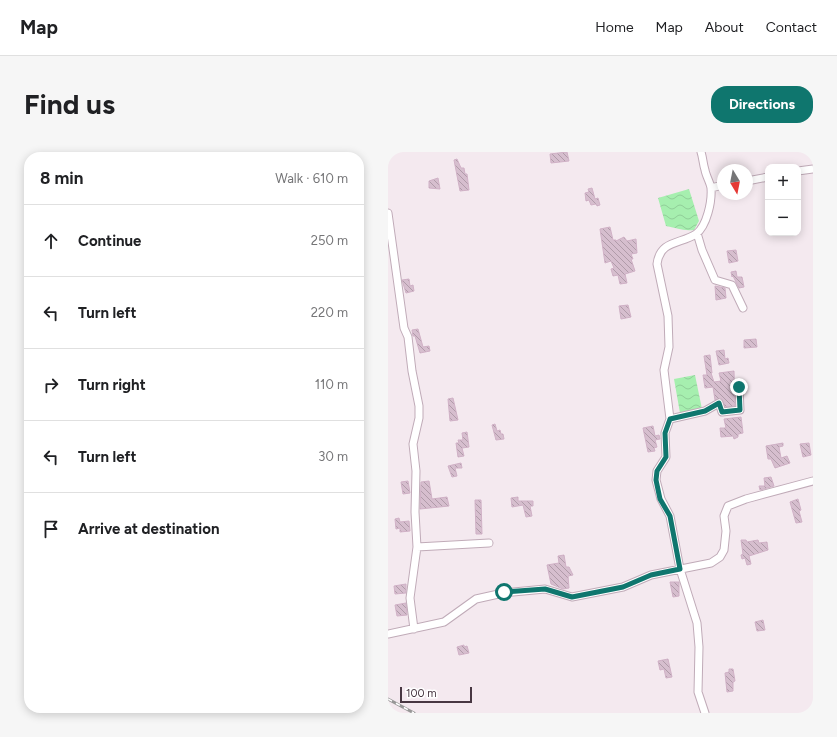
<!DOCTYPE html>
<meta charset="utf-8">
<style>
body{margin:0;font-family:Figtree,sans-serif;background:#f6f6f6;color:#202124}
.controls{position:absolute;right:12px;top:12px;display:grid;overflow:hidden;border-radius:8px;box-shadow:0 2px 10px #0003}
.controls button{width:36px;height:36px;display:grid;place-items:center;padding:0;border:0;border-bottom:1px solid #e0e0e0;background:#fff;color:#202124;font:20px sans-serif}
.compass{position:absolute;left:329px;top:12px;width:36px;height:36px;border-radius:50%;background:#fff;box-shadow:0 2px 10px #0003;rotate:170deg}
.scale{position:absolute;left:12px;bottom:10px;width:72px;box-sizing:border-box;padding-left:4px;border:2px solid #483742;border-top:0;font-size:11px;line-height:14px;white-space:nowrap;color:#483742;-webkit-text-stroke:3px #fff;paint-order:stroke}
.stop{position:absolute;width:12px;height:12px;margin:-9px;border:3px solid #0f766e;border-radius:50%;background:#fff}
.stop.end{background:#0f766e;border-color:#fff;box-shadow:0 1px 4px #0008}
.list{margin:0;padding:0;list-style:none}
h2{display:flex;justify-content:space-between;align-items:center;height:52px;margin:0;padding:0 16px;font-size:17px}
h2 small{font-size:13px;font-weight:400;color:#757577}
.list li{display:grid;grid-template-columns:26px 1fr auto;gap:12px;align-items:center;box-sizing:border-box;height:72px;padding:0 16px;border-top:1px solid #e0e0e0}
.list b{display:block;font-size:15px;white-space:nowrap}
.list em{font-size:13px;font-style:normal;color:#757577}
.icon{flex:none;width:22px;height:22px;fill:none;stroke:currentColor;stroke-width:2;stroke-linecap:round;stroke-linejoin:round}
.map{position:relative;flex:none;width:425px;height:561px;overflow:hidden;border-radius:16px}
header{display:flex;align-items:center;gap:24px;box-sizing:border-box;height:56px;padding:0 20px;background:#fff;border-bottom:1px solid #e0e0e0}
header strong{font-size:19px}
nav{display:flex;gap:22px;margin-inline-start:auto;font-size:14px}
.intro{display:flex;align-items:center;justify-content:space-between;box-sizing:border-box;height:96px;padding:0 24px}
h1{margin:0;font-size:28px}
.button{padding:10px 18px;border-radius:16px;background:#0f766e;color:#fff;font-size:14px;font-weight:700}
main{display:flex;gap:24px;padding:0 24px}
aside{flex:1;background:#fff;border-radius:16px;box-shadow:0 2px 10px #0003}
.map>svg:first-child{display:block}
</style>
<header>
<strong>Map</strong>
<nav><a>Home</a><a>Map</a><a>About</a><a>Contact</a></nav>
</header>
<div class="intro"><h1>Find us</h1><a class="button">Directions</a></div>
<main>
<aside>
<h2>8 min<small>Walk · 610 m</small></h2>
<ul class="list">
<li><svg class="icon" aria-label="ahead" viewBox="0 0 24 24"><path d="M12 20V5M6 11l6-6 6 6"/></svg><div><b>Continue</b></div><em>250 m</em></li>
<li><svg class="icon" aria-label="left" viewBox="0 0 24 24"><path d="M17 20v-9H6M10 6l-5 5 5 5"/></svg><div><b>Turn left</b></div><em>220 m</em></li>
<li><svg class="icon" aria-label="right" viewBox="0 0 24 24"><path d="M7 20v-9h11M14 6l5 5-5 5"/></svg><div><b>Turn right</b></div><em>110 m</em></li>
<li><svg class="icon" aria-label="left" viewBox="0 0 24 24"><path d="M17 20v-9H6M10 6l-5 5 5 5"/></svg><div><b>Turn left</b></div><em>30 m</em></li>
<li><svg class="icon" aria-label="arrive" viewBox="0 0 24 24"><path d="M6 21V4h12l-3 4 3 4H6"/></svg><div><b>Arrive at destination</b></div></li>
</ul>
</aside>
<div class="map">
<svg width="425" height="561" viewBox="0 0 425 561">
<defs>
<pattern id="water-waves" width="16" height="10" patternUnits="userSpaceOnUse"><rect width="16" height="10" fill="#a6efaf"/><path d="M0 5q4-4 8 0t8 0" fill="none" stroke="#90ce98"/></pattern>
<pattern id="building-back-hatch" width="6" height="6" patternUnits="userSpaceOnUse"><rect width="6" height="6" fill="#d6bece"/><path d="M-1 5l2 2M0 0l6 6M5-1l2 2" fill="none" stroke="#b09ba9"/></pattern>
</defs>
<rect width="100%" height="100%" fill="#f4e9ef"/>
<path fill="url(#water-waves)" d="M301,37L311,69L306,78C293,79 290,76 278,74L270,46Z
M307,223L314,257L292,261L286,227Z"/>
<path fill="url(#building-back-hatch)" stroke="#d0b1c6" d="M179,0L181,9L163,11L162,2Z
M69,7L73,16H76L77,22H79L81,38L72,39L66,8Z
M50,26L52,37L41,36V29Z
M204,36L207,47L210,46L212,53L209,54L208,52L203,53L201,48L198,49L197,41L201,40L200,37Z
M222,75L225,88H228V89L236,85L239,89L248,87L249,101L243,102L245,107H243L247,119L237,122L239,131L232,132L230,123L225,124L223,117L226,116L223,109L217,111L212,77Z
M348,98L350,109L341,111L339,99Z
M348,119L349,125H354L356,135L351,136L345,124L344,125L343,120Z
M21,127L22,134L25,133L26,139L18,141L14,128Z
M327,134L337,136L338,146L328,148Z
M240,153L243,165L233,167L231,154Z
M30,177L35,195L41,194L42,199L32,201L27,184H25L24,178Z
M368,187L369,195L356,196V188Z
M336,198L337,207L340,206L341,211L331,213L328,199Z
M322,203L324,221H323L326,230L333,229L331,221L346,219L347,254L337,255L334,247L327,248L325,235L317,236L315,223H319L316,204Z
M65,246L70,268L62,269L60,247Z
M353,265L355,281L350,282V285L346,287L345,284L333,285L332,276H338L336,267Z
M107,272L109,279L112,278L113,282H115L116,287L108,288L104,273Z
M265,274L267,284L271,283L272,287L267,288L269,295L266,296L267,299L260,300L255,276Z
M79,280L81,295L74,296L76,304L70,305L68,291H71L70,288H75L74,281Z
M395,291V294L391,295L393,306L399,304L402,311L387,316L383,307H380L378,294Z
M421,291L423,303L415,305L412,292Z
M73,311L74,316H67L69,324L64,325L60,314Z
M383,325L386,334L372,338L371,334H377L376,326Z
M20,329L22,341L15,342L13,330Z
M41,329L44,347L59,345L61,354L32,357L33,330Z
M130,345V349H145V354H142L144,364L138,365L135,353L124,355L123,346Z
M410,347L413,358L411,359L414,370L408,371L402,350Z
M87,348H93L94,382H88Z
M11,366L12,370L21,369L22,379L12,380V376L8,377L7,367Z
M353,388H358L359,390L370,388L371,391L379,390L380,398L361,404L363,412L359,413L357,406L354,407L353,403L355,402Z
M176,403L178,415H181L185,423L180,424L181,436L175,437L163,432L159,413L171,411L170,404Z
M282,430H291V444L285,445Z
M18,432V441L7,442L6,434Z
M18,451L19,463L9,464L7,453Z
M375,468L377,478L369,479L367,470Z
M76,493V495L79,494L81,501L71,503L69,495Z
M280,507L284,525L278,526L276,517L272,518L270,509Z
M341,517H345L347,529L345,530V539L339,540L337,521L341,520Z"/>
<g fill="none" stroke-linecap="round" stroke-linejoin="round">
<g stroke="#c0abb8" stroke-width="9">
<path id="minor" d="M313,0C315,6 315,12 317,18C318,24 322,30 323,36C324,49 319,74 308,82C293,92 272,88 269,112L280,164L281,195L276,218L282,267L277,281L278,305L269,319L268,328L273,347L282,364L292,417L309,471L311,495L310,540L317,561
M410,19L425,17
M359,29L380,25
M323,36L335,33
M0,61L16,176L20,185L24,219L31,254V266L25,292L28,319L27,360L29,395L22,446L26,477
M309,81L314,98L327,128L344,133L355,156
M282,267L317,259L331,251L334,260L352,258L351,235
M29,395L101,391
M0,482L56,470L88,447L115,441L157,437L184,445L235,435L263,423L323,411L332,405L336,398L338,379L336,364L340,354L358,347L425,329"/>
</g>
<use href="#minor" stroke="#fff" stroke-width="7"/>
<g stroke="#979797" stroke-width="3">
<path id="rail" d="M0,547L26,561"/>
</g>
<use href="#rail" stroke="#fff" stroke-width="1.5" stroke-dasharray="4.5" stroke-linecap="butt"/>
</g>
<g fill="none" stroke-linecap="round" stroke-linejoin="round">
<path stroke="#0f766e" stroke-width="5" d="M116,440L157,437L184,445L235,435L263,423L292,417L282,364L272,347L268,328L269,319L278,305L277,281L282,267L317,259L331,251L334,260L352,258L351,235"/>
</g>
</svg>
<div class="controls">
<button>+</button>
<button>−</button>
</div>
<svg class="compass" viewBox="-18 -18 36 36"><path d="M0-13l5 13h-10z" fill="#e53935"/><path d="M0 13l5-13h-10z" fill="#757577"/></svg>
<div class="scale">100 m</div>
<div class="stop" style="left:116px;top:440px"></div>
<div class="stop end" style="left:351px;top:235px"></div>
</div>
</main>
